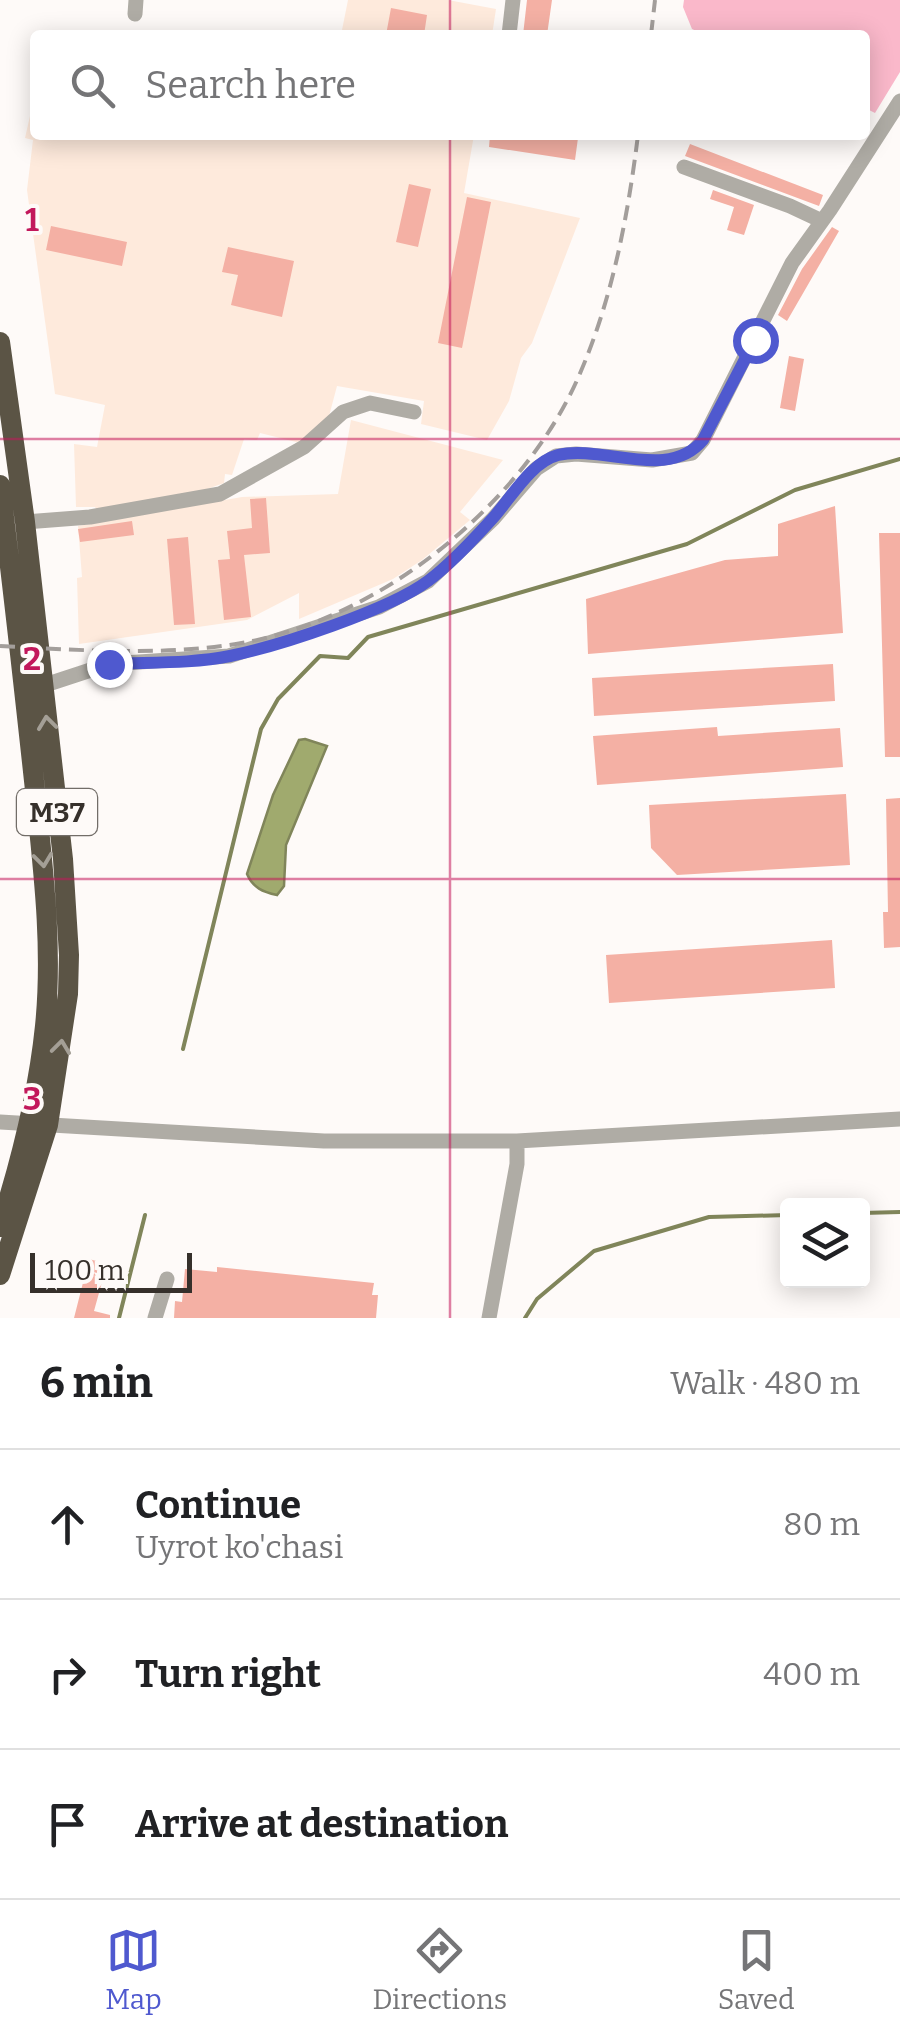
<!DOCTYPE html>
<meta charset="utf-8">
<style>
body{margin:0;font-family:Bitter,serif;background:#f6f6f6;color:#202124}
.controls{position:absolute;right:30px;bottom:30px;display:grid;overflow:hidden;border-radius:10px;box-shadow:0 5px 25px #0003}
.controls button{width:90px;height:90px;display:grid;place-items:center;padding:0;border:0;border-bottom:2px solid #e0e0e0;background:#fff;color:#202124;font:50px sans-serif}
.scale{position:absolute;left:30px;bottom:25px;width:162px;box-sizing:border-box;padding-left:10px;border:5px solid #36302b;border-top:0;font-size:28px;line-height:35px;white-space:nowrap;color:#36302b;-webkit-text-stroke:8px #fefaf8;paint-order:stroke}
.stop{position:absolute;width:30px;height:30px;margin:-22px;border:8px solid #4f59cf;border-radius:50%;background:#fff}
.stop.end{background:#4f59cf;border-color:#fff;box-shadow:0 2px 10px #0008}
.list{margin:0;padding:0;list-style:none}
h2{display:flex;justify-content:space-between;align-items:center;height:130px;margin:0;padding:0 40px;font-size:42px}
h2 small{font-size:32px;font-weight:400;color:#757577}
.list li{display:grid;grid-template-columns:65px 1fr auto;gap:30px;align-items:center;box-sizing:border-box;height:150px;padding:0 40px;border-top:2px solid #e0e0e0}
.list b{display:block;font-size:38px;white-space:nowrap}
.list p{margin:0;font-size:32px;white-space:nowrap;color:#757577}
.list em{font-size:32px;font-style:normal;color:#757577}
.icon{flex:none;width:55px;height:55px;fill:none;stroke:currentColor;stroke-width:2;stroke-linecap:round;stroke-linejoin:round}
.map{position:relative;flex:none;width:900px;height:1318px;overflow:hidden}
.search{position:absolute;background:#fff;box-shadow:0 5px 25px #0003;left:30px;right:30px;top:30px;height:110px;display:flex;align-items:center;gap:25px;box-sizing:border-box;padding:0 35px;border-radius:10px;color:#757577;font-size:38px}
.sheet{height:580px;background:#fff}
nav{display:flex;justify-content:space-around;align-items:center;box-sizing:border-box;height:140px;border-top:2px solid #e0e0e0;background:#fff;font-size:28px;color:#757577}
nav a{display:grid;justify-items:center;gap:5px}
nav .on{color:#4f59cf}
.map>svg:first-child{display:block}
</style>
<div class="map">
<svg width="900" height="1318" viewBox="0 0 900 1318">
<rect width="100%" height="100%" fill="#fefaf8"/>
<path fill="#feeadc" d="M348,0H448L496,9L492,35H341Z
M35,94V135H474L464,193L580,218L532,343L521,358L509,401L487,440L421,424L424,401L337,386L328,420L300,443L260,433L257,440L244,439L232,475L225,474L224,483L196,493L99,513L95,507H76L74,444L97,447L105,405L55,394L27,190L33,140L25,138Z
M351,420L503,460L460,512L470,520L422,560L393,579L299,619V593L247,620L79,644L77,578L82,577L78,526L242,497L338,494Z"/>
<path fill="#fab8ca" d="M684,0H900V72L875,113L865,108V35H705L692,29L683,7Z"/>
<path fill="#a0aa6e" stroke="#80855a" stroke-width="2.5" d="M305,739L327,746L286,845L284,886L277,895C263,892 253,888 247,874L273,795L299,740Z"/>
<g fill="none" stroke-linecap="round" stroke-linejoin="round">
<path stroke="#80855a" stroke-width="4" d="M183,1049L261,729L278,699L320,656L348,658L368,637L687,544L795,490L900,459
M862,1213L900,1212
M119,1318L145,1215
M525,1318L537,1299L594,1251L709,1217L788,1215"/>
</g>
<path fill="#f4b0a4" d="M527,0H552L547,35H523Z
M391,8L427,15L424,35H386Z
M490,135H562L578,138L575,160L489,147Z
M690,144L823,195L819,206L685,156Z
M409,184L431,189L418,247L396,242Z
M713,190L754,205L744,235L727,230L734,207L710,199Z
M467,197L491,202L462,348L438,343Z
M51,226L127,242L122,266L46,250Z
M832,227L839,231L787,321L778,315L802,269Z
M228,247L294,261L282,317L231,305L238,275L222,272Z
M789,356L804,359L795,411L780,408Z
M266,498L270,553L244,555L251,617L224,620L218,560L230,559L227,531L252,528L250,499Z
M835,506L843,633L588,654L586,599L725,560L778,556V524Z
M132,521L134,535L80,542L78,529Z
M879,533H900V757H885Z
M188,537L195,624L174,625L167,539Z
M833,664L835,701L594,716L592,678Z
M717,727L718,736L840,728L843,767L597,785L593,736Z
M846,794L850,865L677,875L651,848L649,805Z
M900,798V947L884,948L883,912H888L886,799Z
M832,940L835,988L609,1003L606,955Z
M89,1259L107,1264L94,1311L110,1315V1318H74Z
M217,1267L374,1283L372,1295H378L376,1318H174L175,1301L182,1302L185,1269L217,1272Z"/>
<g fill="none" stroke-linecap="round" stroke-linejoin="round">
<path stroke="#afaca5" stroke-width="15" d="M135,14L136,0
M509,35L513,0
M684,167L790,206L822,221
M25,522L90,517L220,494L304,447L343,412L370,403L414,412
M42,686L109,664L229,656L379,607L428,581L493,519L536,469L556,456L576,454L652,460L692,453L703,440L792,263L830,210L900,101
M0,1122L324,1141H517L900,1119
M155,1318L167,1279
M489,1318L517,1164V1141"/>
<path stroke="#5b5445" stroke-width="20" d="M0,342L25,522L63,859L69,955L68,994L48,1125L0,1275
M0,485C13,587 24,688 35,790C43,868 53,947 45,1026C38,1095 21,1161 0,1227"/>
<path stroke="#a39e9b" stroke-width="4" stroke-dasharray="15 8" stroke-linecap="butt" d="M651,35L655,0
M0,646C79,650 157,656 236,644C378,622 526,503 581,371C613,296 628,215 638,135"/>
</g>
<defs><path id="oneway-chevron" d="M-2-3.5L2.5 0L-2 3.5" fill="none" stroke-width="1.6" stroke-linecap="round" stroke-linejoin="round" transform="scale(2.5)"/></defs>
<g stroke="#a49f96">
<use href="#oneway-chevron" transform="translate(47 723) rotate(-97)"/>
<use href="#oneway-chevron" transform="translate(43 860) rotate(83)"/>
<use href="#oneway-chevron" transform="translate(61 1047) rotate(-83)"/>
</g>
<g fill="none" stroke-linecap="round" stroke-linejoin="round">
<path stroke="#4f59cf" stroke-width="12" d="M109,664C148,662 191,664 230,656C279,646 389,610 428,581C451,564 474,539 493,518C511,498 531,462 558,455C603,444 668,482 703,440L755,340"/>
</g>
<path fill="none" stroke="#c2185b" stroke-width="2.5" stroke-opacity="0.55" d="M450,0V35M450,135V1318M0,439H900M0,879H900"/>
<g text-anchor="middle" stroke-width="8" stroke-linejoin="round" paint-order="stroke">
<rect fill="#fefaf8" stroke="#726d68" stroke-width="2.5" x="17" y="789" width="80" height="46" rx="8"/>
<g font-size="28" font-weight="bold" fill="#36302b">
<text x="57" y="822">M37</text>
</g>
</g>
<g font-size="32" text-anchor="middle" font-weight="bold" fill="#c2185b" stroke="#fefaf8" stroke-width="8" stroke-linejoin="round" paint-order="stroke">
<text x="32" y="231">1</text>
<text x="32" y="670">2</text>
<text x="32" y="1110">3</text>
</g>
</svg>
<div class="controls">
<button><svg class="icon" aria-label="layers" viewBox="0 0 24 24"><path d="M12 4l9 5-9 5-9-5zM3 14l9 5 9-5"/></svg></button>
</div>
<div class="scale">100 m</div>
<div class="stop" style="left:755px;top:340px"></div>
<div class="stop end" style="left:109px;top:664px"></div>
<div class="search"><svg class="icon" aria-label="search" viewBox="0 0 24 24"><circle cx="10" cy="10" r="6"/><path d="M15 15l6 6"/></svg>Search here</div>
</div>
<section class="sheet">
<h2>6 min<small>Walk · 480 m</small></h2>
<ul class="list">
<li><svg class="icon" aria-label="ahead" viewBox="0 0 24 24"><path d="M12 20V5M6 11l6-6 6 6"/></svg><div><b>Continue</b><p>Uyrot ko'chasi</p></div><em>80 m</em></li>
<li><svg class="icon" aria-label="right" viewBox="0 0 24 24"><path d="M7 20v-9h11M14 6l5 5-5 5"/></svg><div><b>Turn right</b></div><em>400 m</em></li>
<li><svg class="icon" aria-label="arrive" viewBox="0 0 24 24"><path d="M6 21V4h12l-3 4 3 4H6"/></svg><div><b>Arrive at destination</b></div></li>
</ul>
</section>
<nav>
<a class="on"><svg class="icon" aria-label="map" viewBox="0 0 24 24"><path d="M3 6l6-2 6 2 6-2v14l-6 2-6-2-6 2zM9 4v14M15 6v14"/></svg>Map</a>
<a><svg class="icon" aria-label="directions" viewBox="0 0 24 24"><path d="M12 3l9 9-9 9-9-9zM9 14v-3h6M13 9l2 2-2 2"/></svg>Directions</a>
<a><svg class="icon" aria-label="saved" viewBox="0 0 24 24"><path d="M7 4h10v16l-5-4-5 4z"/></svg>Saved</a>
</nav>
